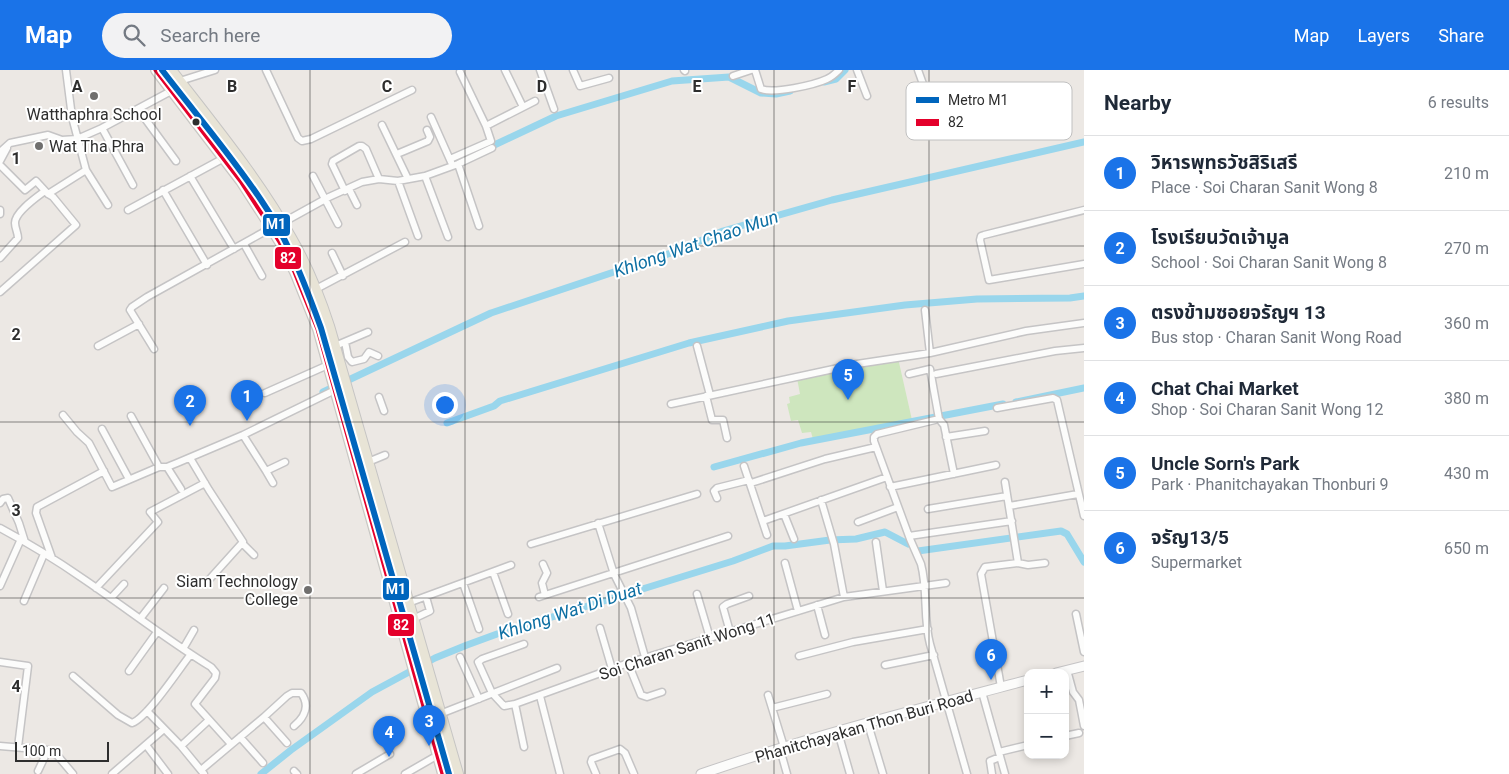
<!DOCTYPE html>
<meta charset="utf-8">
<style>
body{margin:0;font-family:Roboto,"Noto Sans Thai",sans-serif;background:#f2f2f3;color:#1f2937}
.controls{position:absolute;right:15px;bottom:15px;display:grid;overflow:hidden;border-radius:10px;box-shadow:0 2px 8px #0003}
.controls button{width:45px;height:45px;display:grid;place-items:center;padding:0;border:0;border-bottom:1px solid #e0e1e3;background:#fff;color:#1f2937;font:25px sans-serif}
.scale{position:absolute;left:15px;bottom:12px;width:94px;box-sizing:border-box;padding-left:5px;border:2px solid #2e2e2e;border-top:0;font-size:14px;line-height:18px;white-space:nowrap;color:#2e2e2e;-webkit-text-stroke:4px #fff;paint-order:stroke}
.you{position:absolute;left:444px;top:334px;width:18px;height:18px;margin:-12px;border:4px solid #fff;border-radius:50%;background:#1a73e8;box-shadow:0 0 0 8px #1a73e833}
.badge{display:grid;place-items:center;width:32px;height:32px;border-radius:50%;background:#1a73e8;color:#fff;font-size:16px;font-weight:700}
.pin{position:absolute;translate:-50% -41px;filter:drop-shadow(0 1px 2px #0008)}
.pin::after{content:'';position:absolute;top:26px;width:18px;height:15px;background:inherit;clip-path:polygon(0 0,100% 0,50% 100%)}
.list{margin:0;padding:0;list-style:none}
h2{display:flex;justify-content:space-between;align-items:center;height:65px;margin:0;padding:0 20px;font-size:21px}
h2 small{font-size:16px;font-weight:400;color:#747a83}
.list li{display:grid;grid-template-columns:32px 1fr auto;gap:15px;align-items:center;box-sizing:border-box;height:75px;padding:0 20px;border-top:1px solid #e0e1e3}
.list b{display:block;font-size:19px;white-space:nowrap}
.list p{margin:0;font-size:16px;white-space:nowrap;color:#747a83}
.list em{font-size:16px;font-style:normal;color:#747a83}
.icon{flex:none;width:28px;height:28px;fill:none;stroke:currentColor;stroke-width:2;stroke-linecap:round;stroke-linejoin:round}
.map{position:relative;flex:none;width:1084px;height:704px;overflow:hidden}
header{display:flex;align-items:center;gap:30px;box-sizing:border-box;height:70px;padding:0 25px;background:#1a73e8;color:#fff}
header strong{font-size:24px}
nav{display:flex;gap:28px;margin-inline-start:auto;font-size:18px}
.search{width:350px;height:45px;background:#f2f2f3;display:flex;align-items:center;gap:12px;box-sizing:border-box;padding:0 18px;border-radius:28px;color:#747a83;font-size:19px}
main{display:flex}
aside{flex:1;background:#fff}
.map>svg:first-child{display:block}
</style>
<header>
<strong>Map</strong>
<div class="search"><svg class="icon" aria-label="search" viewBox="0 0 24 24"><circle cx="10" cy="10" r="6"/><path d="M15 15l6 6"/></svg>Search here</div>
<nav><a>Map</a><a>Layers</a><a>Share</a></nav>
</header>
<main>
<div class="map">
<svg width="1084" height="704" viewBox="0 0 1084 704">
<rect width="100%" height="100%" fill="#ece8e4"/>
<path fill="#cee6be" d="M898,288L912,350L813,369L811,362L802,363L798,350L791,351L787,334L790,333L789,327L800,324L797,308Z"/>
<g fill="none" stroke-linecap="round" stroke-linejoin="round">
<path stroke="#99d6ec" stroke-width="7" d="M824,12L836,9L845,0
M488,78L556,46L672,11L729,7L761,23L776,24L790,21
M323,322L491,243L677,181L723,161L832,130L1084,72
M1016,332L1084,318
M447,353L494,336L500,331L689,273L788,251L905,235L977,229L1070,228L1084,226
M714,397L801,373L1003,334
M918,481L1061,461L1067,464L1084,492
M261,704L291,680L372,622L435,588L467,575L497,564L733,491L773,476H785L830,470L856,469L885,462L908,474"/>
<g stroke="#c5c4c5" stroke-width="9">
<path id="minor" d="M66,0L72,47L86,100L108,135
M266,0L298,68L302,71L311,69L412,20
M505,0L523,37
M540,0L554,39
M573,0L580,16L609,8
M684,0L685,1
M755,0L761,19C774,24 814,15 827,9C832,7 835,4 839,0
M857,0L867,26
M918,0L923,14
M733,6L751,0
M180,11L215,0
M138,39L176,91
M431,47L451,92
M382,55L408,109
M486,56L535,31
M102,58L133,115
M0,82L10,73L48,65L62,70L77,69L102,58L173,20
M397,84L428,71L430,67L427,60
M450,89L491,71L486,56L460,2
M0,91L7,78
M458,94L479,156
M0,95L25,120L36,111L48,124L53,127L76,155L0,222
M190,106L234,179
M313,106L338,154
M425,106L448,167
M398,111L418,166
M349,119L357,135
M163,120L207,195
M345,121L332,94L333,91L359,76H362L366,79L379,109
M48,124L86,100
M0,140V144
M128,140L224,88
M1084,140L984,165L981,166L980,170L989,210L1084,194
M282,153L329,127L362,112L379,109L398,111L425,106L458,94L492,78
M244,174L262,206
M332,183L343,206
M0,188L18,168C18,163 15,158 15,153C15,142 37,127 45,121
M316,219L405,172
M925,240L930,283
M345,272L348,287L352,292L364,289L369,282L378,286
M98,276L139,254
M335,276L368,262
M697,276L710,325
M154,279L130,240L132,237L147,227L271,158
M909,304L930,299L939,349
M936,304L1055,281L1084,278
M265,323L328,295
M706,326L712,350H723L727,368
M379,327L384,341
M671,334L857,294L930,283L1026,261L1084,253
M997,338L1053,328L1057,330L1084,446
M63,345L77,362L89,373L112,417L159,397H167L177,393L243,365L335,320
M131,346L159,397
M102,359L129,409
M243,365L266,401L285,392
M946,367L985,361
M190,388L209,420L243,472L207,512
M368,392L385,385
M744,396L767,465
M167,397L181,419
M266,401L273,413
M954,404L944,355L939,349L877,364L874,367V371L910,469L921,494C928,520 923,548 930,574C942,617 955,661 967,704
M1005,412L1018,493
M751,413L825,389L876,377
M890,417L996,395
M717,428L714,421L717,418L749,410
M821,430L834,474L844,527
M0,433L3,429L8,428L19,453L25,472
M1009,436L1078,424
M928,439L1007,426
M784,444L794,469
M763,451L887,407
M858,452L898,437
M598,453L614,504L631,538L645,587
M0,458C28,473 56,490 82,508C125,537 167,570 211,597L216,603L215,608L195,634L231,674
M909,466L1012,451
M876,472L883,521
M243,474L254,485
M531,474L697,424
M52,488L36,443L37,437L104,401
M785,493L798,541
M543,494L547,503L542,513L545,525
M493,502L508,544
M463,513L479,559
M0,516L21,469
M96,518L158,452L150,442L205,413
M697,524L710,568
M539,527L728,466
M111,528L124,514
M24,531L44,484
M408,533L511,495
M817,535L825,565
M1076,544L1084,582
M140,549L164,518
M413,549L430,541L426,527
M600,558L612,599
M730,562L723,537L727,534L749,526
M524,574L482,589L478,592L492,623L504,636L515,634L628,593L844,527L946,513
M183,579L194,560
M799,586L853,572L928,559
M460,587L479,629
M0,592L28,596L18,677
M628,593L641,625L647,627L662,622
M885,595L934,585
M1067,600L1073,622L1079,630L1084,656
M129,601L157,562
M73,606L118,645L132,653C148,647 179,599 191,584
M1001,617L981,504L985,497L1018,493L1028,495L1045,493
M982,622L1005,704
M768,625L784,677
M540,626L560,704
M515,634L524,677
M772,638L827,624
M147,641L181,676L204,704
M440,644L557,598
M264,647L287,673
M868,654L883,704
M838,662L850,704
M1065,666L1079,663
M240,667L263,693
M146,675L168,704
M0,676L48,680L57,685L73,704
M181,676L209,650
M780,679L787,704
M999,682L1028,675
M201,700L264,647L287,626L292,623H301C310,635 305,647 294,656
M38,701L48,680
M294,701L297,704
M112,704L164,659
M356,704L390,684
M405,704L438,685
M596,704L591,692L592,689L620,679L625,683L634,704
M992,704L990,691L1000,687"/>
</g>
<g stroke="#c5c4c5" stroke-width="11">
<path id="secondary" d="M1056,603L1084,596
M701,704C808,667 918,639 1028,610"/>
</g>
<g stroke="#c6c5c4" stroke-width="12">
<path id="primary" d="M156,0L241,111L265,148L280,172L295,202L318,259L443,704
M171,0C212,53 259,110 291,168C307,196 319,225 329,256L458,704"/>
</g>
<use href="#minor" stroke="#fcfcfb" stroke-width="6"/>
<use href="#secondary" stroke="#fcfcfb" stroke-width="9"/>
<use href="#primary" stroke="#e8e4d6" stroke-width="10"/>
<g stroke="#fff" stroke-width="9">
<path id="bus-1" d="M156,0L241,111L265,148L280,172L295,202L318,259L443,704"/>
</g>
<use href="#bus-1" stroke="#e4002b" stroke-width="5"/>
<g stroke="#fff" stroke-width="10">
<path id="metro-1" d="M162,0C195,43 231,85 261,130C288,169 305,214 321,258L449,704"/>
</g>
<use href="#metro-1" stroke="#0065bd" stroke-width="6"/>
</g>
<path fill="none" stroke="#2e2e2e" stroke-width="1" stroke-opacity="0.55" d="M155,0V704M310,0V704M465,0V704M619,0V704M774,0V704M929,0V704M0,176H1084M0,352H1084M0,528H1084"/>
<g fill="#706f6e" stroke="#fff" stroke-width="2">
<circle cx="94" cy="26" r="5"/>
<circle cx="39" cy="76" r="5"/>
<circle cx="308" cy="520" r="5"/>
</g>
<circle fill="#2e2e2e" stroke="#fff" stroke-width="2" cx="196" cy="52" r="4.5"/>
<g text-anchor="middle" stroke-width="4" stroke-linejoin="round" paint-order="stroke">
<g font-size="16" fill="#2e2e2e" stroke="#fff">
<text x="94" y="50">Watthaphra School</text>
<text x="49" y="82" text-anchor="start">Wat Tha Phra</text>
<text x="298" y="517" text-anchor="end">Siam Technology<tspan x="298" dy="18">College</tspan></text>
</g>
<g font-size="16" fill="#2e2e2e" stroke="#fff">
<text transform="translate(687 576) rotate(-18)" y="6">Soi Charan Sanit Wong 11</text>
<text transform="translate(864 656) rotate(-16)" y="6">Phanitchayakan Thon Buri Road</text>
</g>
<g font-size="18" font-style="italic" fill="#0d6fa3" stroke="#fff">
<text transform="translate(696 174) rotate(-19)" y="6">Khlong Wat Chao Mun</text>
<text transform="translate(570 541) rotate(-18)" y="6">Khlong Wat Di Duat</text>
</g>
</g>
<rect x="906" y="12" width="166" height="58" rx="8" fill="#fff" stroke="#c0c0c0" stroke-width="1"/>
<rect x="916" y="27" width="23" height="6" fill="#0065bd"/>
<rect x="916" y="49" width="23" height="7" fill="#e4002b"/>
<g font-size="14" fill="#2e2e2e">
<text x="948" y="35">Metro M1</text>
<text x="948" y="57">82</text>
</g>
<g font-size="16" text-anchor="middle" font-weight="bold" fill="#2e2e2e" stroke="#fff" stroke-width="4" stroke-linejoin="round" paint-order="stroke">
<text x="77" y="22">A</text>
<text x="232" y="22">B</text>
<text x="387" y="22">C</text>
<text x="542" y="22">D</text>
<text x="697" y="22">E</text>
<text x="852" y="22">F</text>
<text x="16" y="94">1</text>
<text x="16" y="270">2</text>
<text x="16" y="446">3</text>
<text x="16" y="622">4</text>
</g>
<g stroke="#fff" stroke-width="2">
<rect x="262" y="143" width="29" height="24" rx="5" fill="#0065bd"/>
<rect x="274" y="176" width="28" height="24" rx="5" fill="#e4002b"/>
<rect x="382" y="507" width="28" height="24" rx="5" fill="#0065bd"/>
<rect x="387" y="543" width="28" height="24" rx="5" fill="#e4002b"/>
</g>
<g font-size="14" text-anchor="middle" font-weight="bold" fill="#fff">
<text x="276" y="159">M1</text>
<text x="288" y="193">82</text>
<text x="396" y="524">M1</text>
<text x="401" y="560">82</text>
</g>
</svg>
<div class="controls">
<button>+</button>
<button>−</button>
</div>
<div class="scale">100 m</div>
<div class="you"></div>
<div class="pin badge" style="left:247px;top:351px">1</div>
<div class="pin badge" style="left:190px;top:356px">2</div>
<div class="pin badge" style="left:429px;top:676px">3</div>
<div class="pin badge" style="left:389px;top:687px">4</div>
<div class="pin badge" style="left:848px;top:330px">5</div>
<div class="pin badge" style="left:991px;top:610px">6</div>
</div>
<aside>
<h2>Nearby<small>6 results</small></h2>
<ul class="list">
<li><span class="badge">1</span><div><b>วิหารพุทธวัชสิริเสรี</b><p>Place · Soi Charan Sanit Wong 8</p></div><em>210 m</em></li>
<li><span class="badge">2</span><div><b>โรงเรียนวัดเจ้ามูล</b><p>School · Soi Charan Sanit Wong 8</p></div><em>270 m</em></li>
<li><span class="badge">3</span><div><b>ตรงข้ามซอยจรัญฯ 13</b><p>Bus stop · Charan Sanit Wong Road</p></div><em>360 m</em></li>
<li><span class="badge">4</span><div><b>Chat Chai Market</b><p>Shop · Soi Charan Sanit Wong 12</p></div><em>380 m</em></li>
<li><span class="badge">5</span><div><b>Uncle Sorn's Park</b><p>Park · Phanitchayakan Thonburi 9</p></div><em>430 m</em></li>
<li><span class="badge">6</span><div><b>จรัญ13/5</b><p>Supermarket</p></div><em>650 m</em></li>
</ul>
</aside>
</main>
